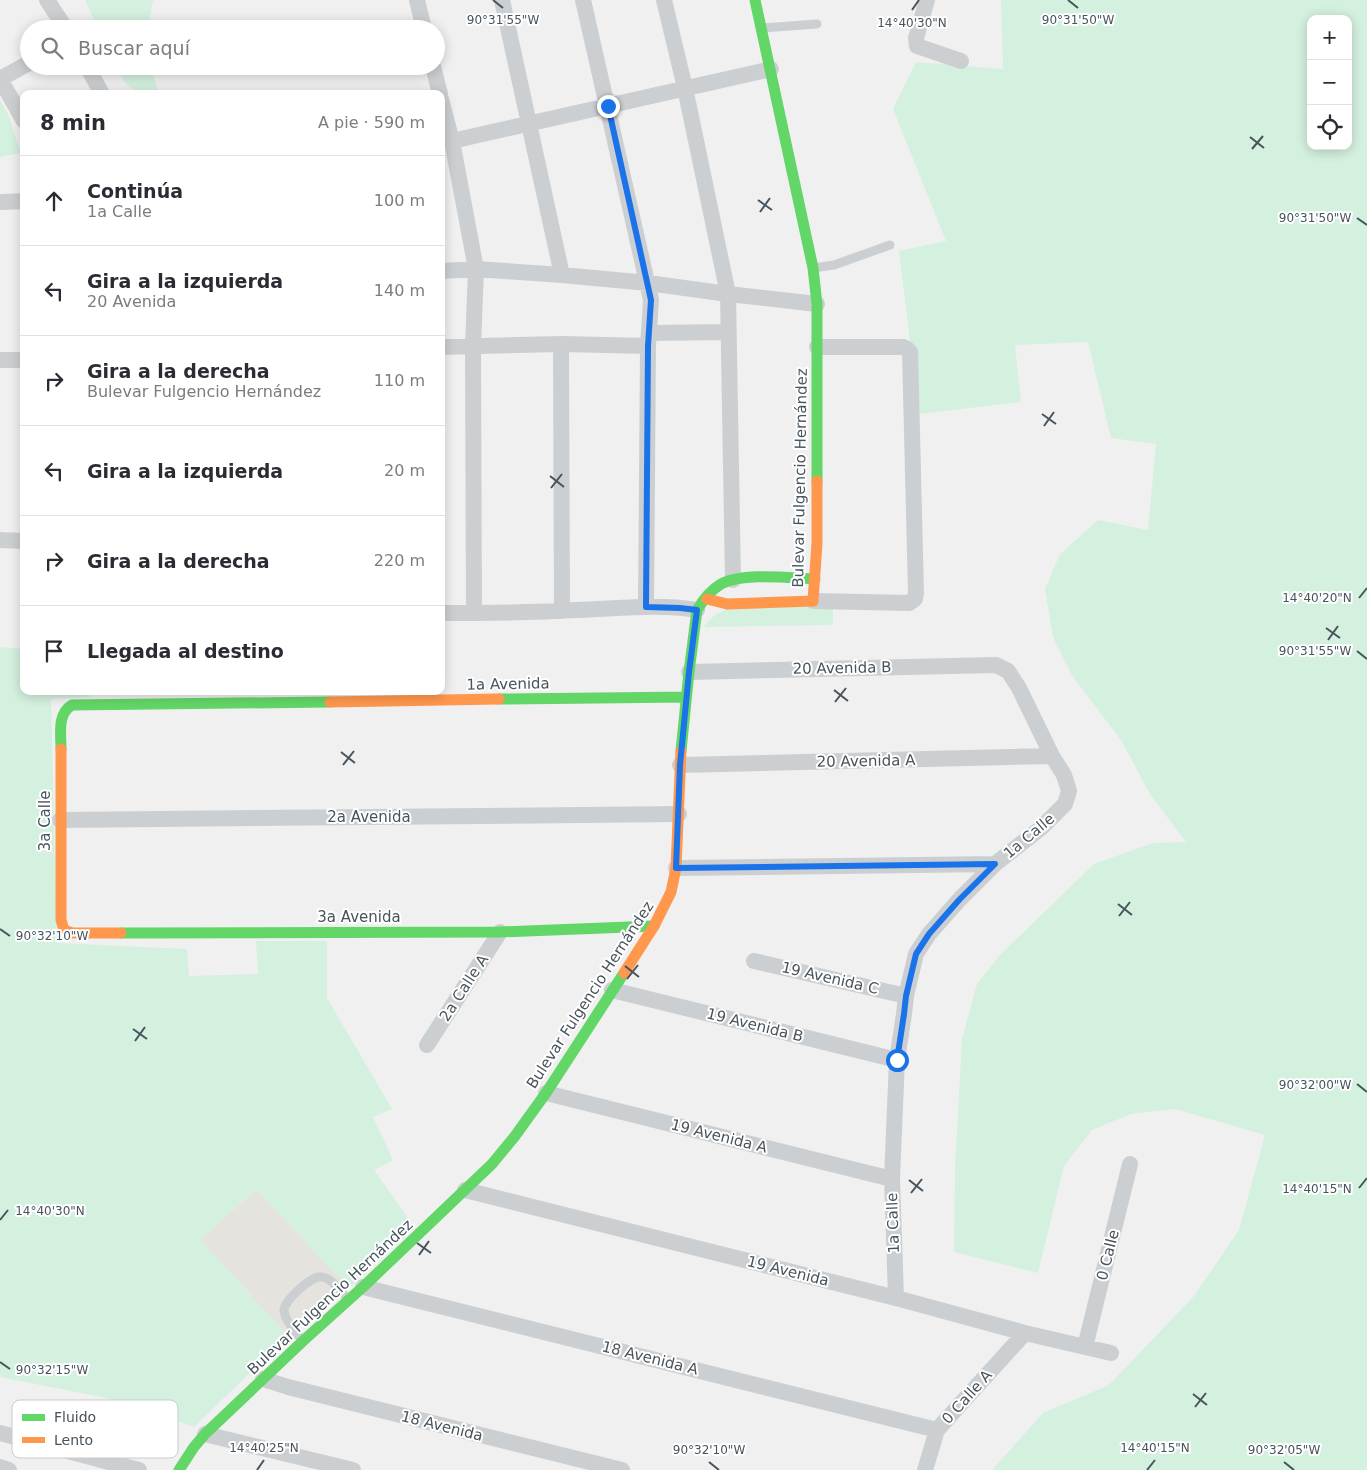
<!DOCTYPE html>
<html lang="es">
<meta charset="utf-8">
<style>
body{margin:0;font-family:"DejaVu Sans",sans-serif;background:#f2f2f3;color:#2b2b33}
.controls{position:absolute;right:15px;top:15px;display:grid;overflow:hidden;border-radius:10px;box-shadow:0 2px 12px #0003}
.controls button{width:45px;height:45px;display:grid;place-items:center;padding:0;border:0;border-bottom:1px solid #e1e1e2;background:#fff;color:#2b2b33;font:25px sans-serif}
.stop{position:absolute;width:15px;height:15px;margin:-11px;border:4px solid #1a73e8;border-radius:50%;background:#fff}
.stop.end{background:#1a73e8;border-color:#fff;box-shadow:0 1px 5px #0008}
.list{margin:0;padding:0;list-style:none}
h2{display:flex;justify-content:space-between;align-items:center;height:65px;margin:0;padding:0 20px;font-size:21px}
h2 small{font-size:16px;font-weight:400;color:#7c7c81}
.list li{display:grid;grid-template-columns:32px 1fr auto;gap:15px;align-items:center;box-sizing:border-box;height:90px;padding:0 20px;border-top:1px solid #e1e1e2}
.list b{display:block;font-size:19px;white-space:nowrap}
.list p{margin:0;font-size:16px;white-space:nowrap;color:#7c7c81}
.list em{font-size:16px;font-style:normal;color:#7c7c81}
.icon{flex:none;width:28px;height:28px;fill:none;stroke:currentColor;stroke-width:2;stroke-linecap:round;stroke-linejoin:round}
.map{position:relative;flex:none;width:1367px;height:1470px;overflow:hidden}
.search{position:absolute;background:#fff;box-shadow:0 2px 12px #0003;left:20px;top:20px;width:425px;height:55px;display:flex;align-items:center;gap:12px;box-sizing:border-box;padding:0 18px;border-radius:28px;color:#7c7c81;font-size:19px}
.panel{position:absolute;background:#fff;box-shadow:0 2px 12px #0003;left:20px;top:90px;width:425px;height:605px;border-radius:10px}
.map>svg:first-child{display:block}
</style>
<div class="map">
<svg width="1367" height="1470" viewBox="0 0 1367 1470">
<rect width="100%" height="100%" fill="#f1f0f0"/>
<path fill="#e5e3de" d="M256,1189L349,1288L288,1336L200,1240Z"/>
<path fill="#d4f0de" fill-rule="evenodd" d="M85,0H153L148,29H98Z
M1001,0H1367V1470H992L1043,1413L1109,1385L1194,1296L1239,1230L1265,1135L1175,1109L1131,1114L1092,1130L1064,1166L1038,1273L954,1252L955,1169L962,1039L977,984L1000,955L1094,864L1153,843L1186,842L1150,794L1121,740L1073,677L1053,637L1045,589L1060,554L1098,520L1148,530L1156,444L1111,438L1088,342L1015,345L1021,402L919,414L899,251L946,241L893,109L916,62L1003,69ZM1311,19H1348V146H1311Z
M115,66H151L159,94H142L126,84Z
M0,100L7,112L21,153L0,157Z
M730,607H833V625L703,627L715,615Z
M0,647L24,649V691H90V697L51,699L57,943L187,949L189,976L258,974L256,941H327V998L392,1109L373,1117L393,1160L374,1170L415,1228L349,1288L256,1189L200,1240L288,1336L194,1427L121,1401L0,1377Z"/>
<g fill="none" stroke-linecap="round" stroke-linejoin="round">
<path stroke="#cccfd1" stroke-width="9" d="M761,28L817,24
M813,268L834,265L890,245
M303,1341C296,1332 286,1323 284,1311C283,1301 312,1275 322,1277C332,1278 341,1292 348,1299"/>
<path stroke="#cccfd1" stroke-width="16" d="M47,0L66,29
M417,0L424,29
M502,0L562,275
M583,0L651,300L648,346L646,607
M664,0L685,88L728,294L733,580
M927,0L916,38L917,46L961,61
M87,66L102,94
M433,66L440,94
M0,79L24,121
M0,79L29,63
M441,99L452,141L476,269L473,346L474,613
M452,141L771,69
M2,202L24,201
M441,271L476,269L562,275L648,283L728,294L817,304
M649,333L728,332
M561,344L562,611
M441,347L561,344L648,346
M0,360H24
M0,540L24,541
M813,601L909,603L915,599L916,593L910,352L907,349L903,347H817
M441,613C486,613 530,613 575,610C615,609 657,603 697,610
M689,672L996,665L1008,671L1019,688L1052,756L1064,775L1069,791L1065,804L1041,828L995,864L959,900L929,934L916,954L906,996L904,1014L897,1060L892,1179L896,1298
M680,765L1052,756
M60,820L679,814
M676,868L995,864
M754,961L906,996
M612,990L897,1060
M427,1045L500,932
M546,1093L892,1179
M465,1190L896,1298L1025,1333L1111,1353
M363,1287L937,1430
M1085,1347L1130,1164
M263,1379L288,1387L622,1470
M0,1433L139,1470
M205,1434L353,1470
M0,1467L9,1470
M925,1470L937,1430L1025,1333"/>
<path stroke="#63d668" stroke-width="11" d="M755,0L813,268L817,304V481
M499,699L686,697
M61,749C61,733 57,714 72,705L330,702
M681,751L689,672L697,610C703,600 711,590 721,584C743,572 790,578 815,579
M121,933L500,932L654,926
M179,1470L194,1447L205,1434L303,1341L363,1287L492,1164L515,1136L546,1093L624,973"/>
<path stroke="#ff974d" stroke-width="11" d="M707,599L727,604L813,601L817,543V481
M330,702L499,699
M61,749V920L64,930L72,933H121
M624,973L654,926L671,892L676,868L681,751"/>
</g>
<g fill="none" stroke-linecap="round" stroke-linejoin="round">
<path stroke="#1a73e8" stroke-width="6" d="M608,106L651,300L648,346L646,607L680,608L697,610L689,672L680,765L676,868L995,864L959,900L929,934L916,954L906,996L904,1014L897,1060"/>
</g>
<path fill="none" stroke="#47535d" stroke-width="2" d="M493,0L503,8M1068,0L1078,8M912,10L919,0M1250,137L1264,148M1252,149L1263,136M758,200L772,210M760,212L770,198M1357,218L1367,225M1042,414L1056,424M1044,426L1054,412M550,476L564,487M551,488L562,474M1359,598L1367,588M1326,628L1340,638M1328,640L1338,626M1357,651L1367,659M834,690L848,701M835,702L846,688M341,752L355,763M343,765L354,751M1118,904L1132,915M1119,916L1130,902M0,929L10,936M625,966L639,977M627,979L638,965M133,1029L147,1039M135,1041L145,1027M1357,1084L1367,1092M909,1180L923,1191M1359,1188L1367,1178M911,1193L922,1179M0,1220L8,1210M417,1243L431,1253M419,1255L429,1241M0,1362L10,1369M1193,1394L1207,1405M1195,1407L1206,1393M709,1462L719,1470M1284,1462L1294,1470M257,1470L264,1460M1147,1470L1155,1460"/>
<g text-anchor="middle" stroke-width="4" stroke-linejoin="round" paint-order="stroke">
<g font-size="15" fill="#47535d" stroke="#fff">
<text transform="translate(800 478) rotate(-89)" y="5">Bulevar Fulgencio Hernández</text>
<text transform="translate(842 668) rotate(-1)" y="5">20 Avenida B</text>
<text transform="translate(508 684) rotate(-1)" y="5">1a Avenida</text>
<text transform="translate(866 761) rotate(-1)" y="5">20 Avenida A</text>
<text x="369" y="822">2a Avenida</text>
<text transform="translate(45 821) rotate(-90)" y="5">3a Calle</text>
<text transform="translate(1029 836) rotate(-40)" y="5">1a Calle</text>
<text x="359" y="922">3a Avenida</text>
<text transform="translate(830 978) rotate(13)" y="5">19 Avenida C</text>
<text transform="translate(464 988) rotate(-57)" y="5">2a Calle A</text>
<text transform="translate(590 995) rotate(-57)" y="5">Bulevar Fulgencio Hernández</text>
<text transform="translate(755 1025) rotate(14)" y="5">19 Avenida B</text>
<text transform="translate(719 1136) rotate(14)" y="5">19 Avenida A</text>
<text transform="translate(893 1223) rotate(-92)" y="5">1a Calle</text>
<text transform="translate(1108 1255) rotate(-76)" y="5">0 Calle</text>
<text transform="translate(788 1271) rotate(14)" y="5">19 Avenida</text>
<text transform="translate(330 1297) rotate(-43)" y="5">Bulevar Fulgencio Hernández</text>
<text transform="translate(650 1358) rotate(14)" y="5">18 Avenida A</text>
<text transform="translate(967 1397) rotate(-48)" y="5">0 Calle A</text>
<text transform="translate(442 1426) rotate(14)" y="5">18 Avenida</text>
</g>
</g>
<rect x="12" y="1400" width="166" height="58" rx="8" fill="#fff" stroke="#c8cbce" stroke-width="1"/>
<rect x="22" y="1414" width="23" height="7" fill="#63d668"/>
<rect x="22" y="1437" width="23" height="6" fill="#ff974d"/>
<g font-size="14" fill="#47535d">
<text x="54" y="1422">Fluido</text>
<text x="54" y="1445">Lento</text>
</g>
<g font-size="12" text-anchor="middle" fill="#47535d" stroke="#fff" stroke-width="4" stroke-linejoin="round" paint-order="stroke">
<text x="503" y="24">90°31'55"W</text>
<text x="1078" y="24">90°31'50"W</text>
<text x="912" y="27">14°40'30"N</text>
<text x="1315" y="222">90°31'50"W</text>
<text x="1317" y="602">14°40'20"N</text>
<text x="1315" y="655">90°31'55"W</text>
<text x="52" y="940">90°32'10"W</text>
<text x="1315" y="1089">90°32'00"W</text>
<text x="1317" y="1193">14°40'15"N</text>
<text x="50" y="1215">14°40'30"N</text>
<text x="52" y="1374">90°32'15"W</text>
<text x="264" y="1452">14°40'25"N</text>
<text x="1155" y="1452">14°40'15"N</text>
<text x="709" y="1454">90°32'10"W</text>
<text x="1284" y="1454">90°32'05"W</text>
</g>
</svg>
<div class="controls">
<button>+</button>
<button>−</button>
<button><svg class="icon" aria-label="locate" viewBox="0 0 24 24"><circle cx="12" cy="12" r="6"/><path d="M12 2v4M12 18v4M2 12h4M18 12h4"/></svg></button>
</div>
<div class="stop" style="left:897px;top:1060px"></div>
<div class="stop end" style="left:608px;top:106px"></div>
<div class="search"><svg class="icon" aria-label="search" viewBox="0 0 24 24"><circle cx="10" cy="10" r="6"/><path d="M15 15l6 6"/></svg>Buscar aquí</div>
<section class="panel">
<h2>8 min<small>A pie · 590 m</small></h2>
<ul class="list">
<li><svg class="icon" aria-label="ahead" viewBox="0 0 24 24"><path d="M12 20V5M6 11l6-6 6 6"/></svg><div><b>Continúa</b><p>1a Calle</p></div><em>100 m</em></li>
<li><svg class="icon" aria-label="left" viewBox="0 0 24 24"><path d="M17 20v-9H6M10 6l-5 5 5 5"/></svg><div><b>Gira a la izquierda</b><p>20 Avenida</p></div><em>140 m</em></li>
<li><svg class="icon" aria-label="right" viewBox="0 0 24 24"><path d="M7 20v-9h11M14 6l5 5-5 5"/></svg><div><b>Gira a la derecha</b><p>Bulevar Fulgencio Hernández</p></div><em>110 m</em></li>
<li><svg class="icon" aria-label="left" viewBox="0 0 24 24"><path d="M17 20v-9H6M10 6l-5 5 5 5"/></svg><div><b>Gira a la izquierda</b></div><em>20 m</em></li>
<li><svg class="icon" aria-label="right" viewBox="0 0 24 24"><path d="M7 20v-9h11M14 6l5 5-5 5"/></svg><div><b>Gira a la derecha</b></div><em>220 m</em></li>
<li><svg class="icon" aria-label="arrive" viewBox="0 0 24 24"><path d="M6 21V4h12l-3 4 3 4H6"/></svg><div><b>Llegada al destino</b></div></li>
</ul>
</section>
</div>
